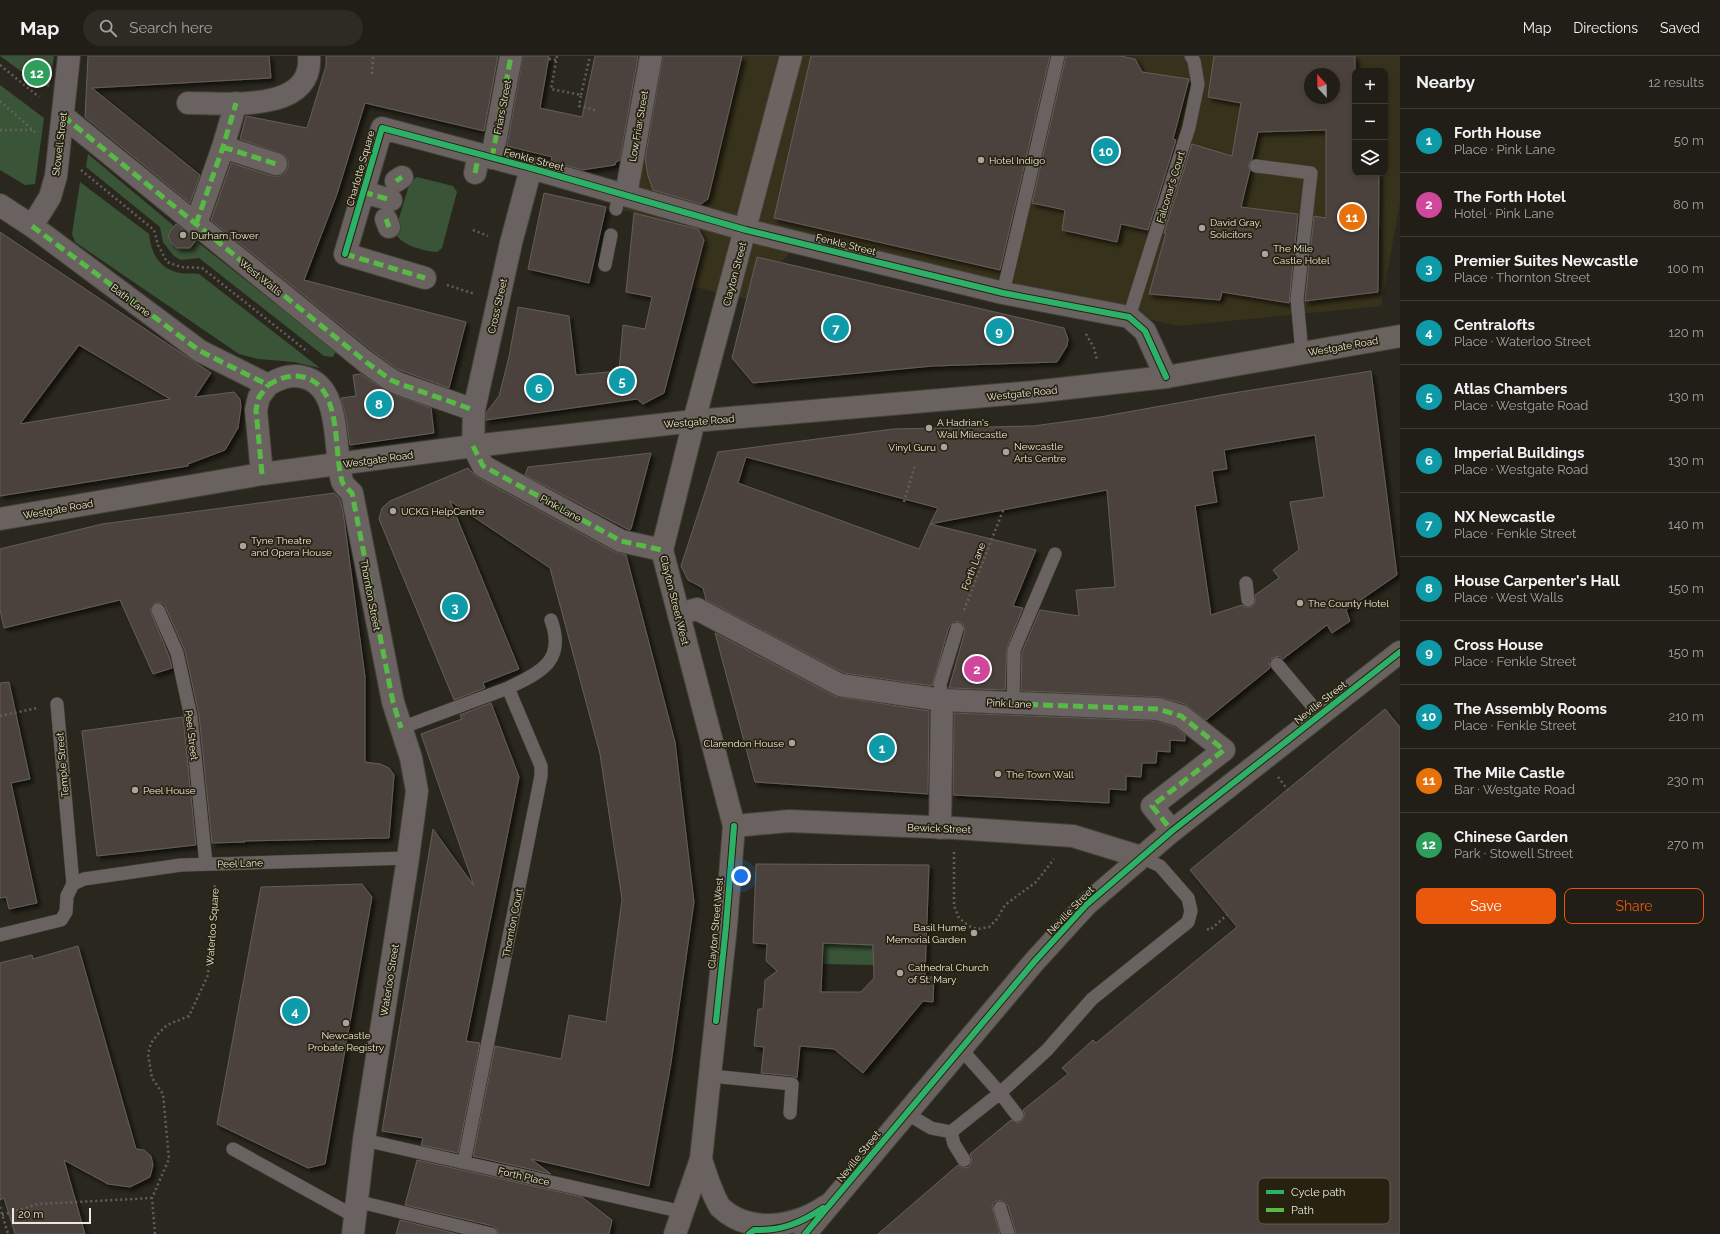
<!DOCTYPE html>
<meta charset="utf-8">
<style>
body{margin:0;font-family:Raleway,sans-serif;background:#2d2b23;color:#f1f3f6}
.controls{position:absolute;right:12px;top:12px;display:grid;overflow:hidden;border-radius:8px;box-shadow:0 2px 6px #0003}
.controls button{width:36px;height:36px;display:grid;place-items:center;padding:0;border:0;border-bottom:1px solid #3d3c35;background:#201e16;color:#f1f3f6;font:20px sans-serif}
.compass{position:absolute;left:1304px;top:12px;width:36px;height:36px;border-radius:50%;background:#201e16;box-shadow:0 2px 6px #0003;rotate:338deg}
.scale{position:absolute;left:12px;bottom:10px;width:79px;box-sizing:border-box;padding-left:4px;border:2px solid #ebe8dd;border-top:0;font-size:11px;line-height:14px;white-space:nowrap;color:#ebe8dd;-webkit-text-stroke:3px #26220f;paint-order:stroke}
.you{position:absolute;left:741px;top:820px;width:14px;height:14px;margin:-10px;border:3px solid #fff;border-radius:50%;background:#1a73e8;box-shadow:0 0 0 6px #1a73e833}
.badge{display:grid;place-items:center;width:26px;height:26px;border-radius:50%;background:#ea580c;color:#fff;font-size:13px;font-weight:700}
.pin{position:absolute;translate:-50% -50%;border:2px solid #fff;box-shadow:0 1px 4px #0006}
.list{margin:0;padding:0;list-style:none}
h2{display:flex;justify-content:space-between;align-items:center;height:52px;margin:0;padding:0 16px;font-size:17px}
h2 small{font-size:13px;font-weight:400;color:#a2a2a1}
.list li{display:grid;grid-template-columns:26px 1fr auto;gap:12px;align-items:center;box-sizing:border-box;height:64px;padding:0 16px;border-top:1px solid #3d3c35}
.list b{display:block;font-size:15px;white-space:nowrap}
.list p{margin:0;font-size:13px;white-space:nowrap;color:#a2a2a1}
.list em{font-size:13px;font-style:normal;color:#a2a2a1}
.actions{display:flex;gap:8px;padding:12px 16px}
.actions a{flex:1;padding:9px 0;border:1px solid #ea580c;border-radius:8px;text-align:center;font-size:14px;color:#ea580c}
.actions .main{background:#ea580c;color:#fff}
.icon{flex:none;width:22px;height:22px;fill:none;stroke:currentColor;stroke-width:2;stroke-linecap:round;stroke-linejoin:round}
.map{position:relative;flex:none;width:1400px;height:1178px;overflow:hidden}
header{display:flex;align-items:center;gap:24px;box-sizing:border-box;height:56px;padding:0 20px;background:#201e16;border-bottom:1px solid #3d3c35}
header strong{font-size:19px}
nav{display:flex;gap:22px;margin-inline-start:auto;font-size:14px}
.search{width:280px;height:36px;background:#2d2b23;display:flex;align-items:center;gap:10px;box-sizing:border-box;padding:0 14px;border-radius:22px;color:#a2a2a1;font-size:15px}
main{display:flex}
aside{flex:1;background:#201e16}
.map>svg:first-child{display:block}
</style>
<header>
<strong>Map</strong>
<div class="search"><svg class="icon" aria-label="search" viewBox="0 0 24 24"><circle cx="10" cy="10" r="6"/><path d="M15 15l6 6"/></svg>Search here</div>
<nav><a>Map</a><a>Directions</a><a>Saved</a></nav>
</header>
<main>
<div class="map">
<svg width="1400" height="1178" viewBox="0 0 1400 1178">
<defs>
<filter id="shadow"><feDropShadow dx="3.5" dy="3.5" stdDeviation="2" flood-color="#0009"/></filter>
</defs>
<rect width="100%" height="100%" fill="#2a281e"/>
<path fill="#37321b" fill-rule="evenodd" d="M645,0H1400V147L1381,250L1178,270L802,184L746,243L650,221L659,163L621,154ZM1355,15H1385V117H1355ZM1310,18H1334V42H1310Z"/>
<path fill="#3a5438" d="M0,0H54L49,31L40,29Z
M0,29L44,62L35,128L25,129L0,114Z
M88,98L174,170L169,178C169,196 187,197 196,185L336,295L333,301L324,300L199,202L181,204L174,200L163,186L160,171L86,111Z
M417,121L453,130L457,136L442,192L437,196C424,195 398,189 395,175L410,126Z
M80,126L149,178C151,197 159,213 180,217C186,218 192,217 199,218L320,312L294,306L258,303L239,298L75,186L72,178Z
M823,887L897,889L874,909L822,908Z"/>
<path fill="#4c433c" stroke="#635e58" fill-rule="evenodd" filter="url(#shadow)" d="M88,0H269L271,22L92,32L200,119L190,147L85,61Z
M326,0H498L484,75L365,47L337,138L304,224L466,266L449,332L397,313L374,296L211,164L231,107L272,120H279L285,117L288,112V106L285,99L240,83L246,60L307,72L326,10Z
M523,0H549L540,52L582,61L595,0H638L620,104L616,106L615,109L582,114L551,105L552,101L507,90Z
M663,0H742L708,143L701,148L653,134L648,120L645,103Z
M811,0H1050L1000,214L774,162Z
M1066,0H1120L1135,3L1142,16L1189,23L1173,83L1176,84L1148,174L1121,168L1117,186L1062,174L1065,154L1032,147Z
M1214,0H1355V117H1379L1378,236L1305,245L1314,160L1326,162V74L1258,76L1252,103L1248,109L1250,114L1241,151L1298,158L1289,247L1222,236L1220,244L1149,238L1166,177H1164L1192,88L1232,100L1241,47L1208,41ZM1310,18H1334V42H1310Z
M544,137L606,151L589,227L528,213Z
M634,157L698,173L704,184L664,337L643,348L637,343L486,364V357L499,340L509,301L518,251L569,260L576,319L619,315L623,269L645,273L652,241L626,236Z
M176,168L196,184L190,192H177L171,187L168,179Z
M0,176L211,317L195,341L234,336L240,343L241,351L238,372L225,394L188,408V410L0,440ZM79,289L170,343L20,368Z
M757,201L1064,272L1068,283L1067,290L1057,306L933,310L753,327L732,302Z
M1371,315L1397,519L1346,554L1350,565L1332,577L1327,569L1283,603L1279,600L1272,602L1269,606L1270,612L1206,664L1185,648L1159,641L1021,635L1022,596L1040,554L1079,560L1076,534L1115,531L1107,434L930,468L938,452L746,401L738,427L919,493L930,468L1036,494L1013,550L1023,552L1007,591L1005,634L949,632L965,575L963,568L960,566L955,565L949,571L932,630L844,617L706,544L703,532L688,524L681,510L718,396L893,373L1033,370L1100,361L1227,338ZM1315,379L1324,441L1290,446L1299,494L1273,514L1279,522L1255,539V547L1252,551H1245L1242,549L1211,559L1195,450L1217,446L1212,415L1227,413L1224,394Z
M361,318L386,335L431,352L434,377L350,389L346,362L341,342L356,340L353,319Z
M651,397L631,473L629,474L525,419L528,411Z
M468,412L477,421L615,496L626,499L675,686L694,846L671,1007L649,1130L531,1103L551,1118L473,1100L495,990L561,1003L569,959L606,966L622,843L600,698L550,512L450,445L519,613L483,627L485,632L454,644L379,463L382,452L390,445Z
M334,437L340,443L343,455L365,621V706L380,708L389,712L394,719L389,782L244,785L245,786L212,787L199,659L185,595L165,550L162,547H155L150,554L169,600L172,612L153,618L120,544L4,572L0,554V493L102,468Z
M715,577L834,640L929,655L928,738L755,726Z
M9,626L30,723L11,727L37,847L9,853L6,841L0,842V627Z
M491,647L519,721L466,985L480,987L458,1097L421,1089L423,1082L382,1075L433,773L474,830L421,678L462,663L460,659Z
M1385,653L1400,671V1178H1016L1008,1150L1001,1144L994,1146L992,1151L1000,1178H878L958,1109L964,1112L969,1111L972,1104L970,1098L1011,1064L1018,1067L1022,1065L1025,1058L1023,1054L1068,1018L1062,1012L1093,984L1096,987L1237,871L1190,814Z
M954,657L1156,665L1175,671L1185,679V685L1170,684V696L1157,695L1156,707H1142L1141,721L1126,720V734L1109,733V747L953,739Z
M183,661L196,789L97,800L82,675Z
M756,808L929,809L925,921H934L933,946L923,945L863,1017L834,993L800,990L797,1022L793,1020L761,1017L764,991L754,990L758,953H763L765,924L777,915L766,905L767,888L753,887ZM823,887L873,889L874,922L861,936H821Z
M362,828L372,841L325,1108L308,1112L217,1068L261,831Z
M78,890L136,1093L144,1094L151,1100L153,1109L150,1121L130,1131L108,1128L64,1104L85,1178H15L4,1142L0,1144V907L32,899L33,903Z
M417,1104L582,1141L612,1164L609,1178H499L497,1173L493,1170L405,1149Z
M400,1164L457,1178H396Z"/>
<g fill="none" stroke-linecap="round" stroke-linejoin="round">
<g stroke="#44423a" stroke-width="14">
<path id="lane" d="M1256,110L1311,117L1297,243L1302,297
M616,153L619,138
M605,209L611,179
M1003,237L1058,0
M1129,261L1189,71L1198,28L1194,5L1191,0
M1246,527L1248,544
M158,554L177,597L191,661L206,808
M1277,608L1320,659
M508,632C541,616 566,605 551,564
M942,644L940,628L957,573
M57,648L73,828
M1013,648L1014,594L1055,498
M401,672L508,632L541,710V720L464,1106
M73,828L84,823L181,809L408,802
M0,879L61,864L66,856L67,840L73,828
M961,993L1000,1037L1017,1059
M711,1020L792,1028L790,1057
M906,1057L931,1072L951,1076L1000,1037L1047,994L1092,943L1188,866L1191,855L1188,842L1160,810L1141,801
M951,1076L954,1088L964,1104
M364,1084L683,1156
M233,1093L354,1160
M356,1145L491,1178
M1000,1152L1008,1178"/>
</g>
<g stroke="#44423a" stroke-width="24">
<path id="street" d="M188,47C225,47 314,58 309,0
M63,60L366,306L391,324L400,328L474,354
M223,91L276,108
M492,102L511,0
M531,112L511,187L474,354L473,390L483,410L621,485L662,494
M475,117L479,98
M396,125L402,121
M363,136L391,144
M626,139L651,0
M0,149L32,170L200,295L268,329C280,322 290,318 303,321C343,330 333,395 342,425C343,429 348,433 352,437L393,646L411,702L417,735L408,802L364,1084L353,1178
M386,163L389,171
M196,168L223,91L236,47
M32,170L50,141L56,120L69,0
M425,222L345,198L382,72L531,112L746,174L1003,237L1129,261L1145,275L1166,321
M262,418L256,354L259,341L268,329
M679,558L697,553L840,629L942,644L1158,653L1181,660L1224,694L1152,750L1172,775
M734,770L789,765L954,772L1073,780L1141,801
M940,772L942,644
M701,1103C706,1119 711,1136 720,1151C748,1178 794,1172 826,1150"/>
</g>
<g stroke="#44423a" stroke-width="24">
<path id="secondary" d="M694,365L791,0"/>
</g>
<g stroke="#44423a" stroke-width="24">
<path id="primary" d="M0,463L262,418L473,390L694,365L1033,336L1166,321L1400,280
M675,1178L701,1103L726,870L734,770L662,494L694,365
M805,1178L1034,906L1086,849L1172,775L1400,596"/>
</g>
<path stroke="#645f5c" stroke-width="2.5" stroke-dasharray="2 3" stroke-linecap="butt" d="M557,0L551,33L581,39L579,50L595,54
M549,3L556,4
M0,9L39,41
M372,18L373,0
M581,39L590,0
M0,45L36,77
M0,74H32
M81,114L154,174L158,189L167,206L181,211L202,212L308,296
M473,174L488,180
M447,229L475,238
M1086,278L1094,292L1097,304
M904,446L915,409
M964,554L1004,452
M0,660L37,652
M1278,721L1288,734
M954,796V850L959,862L969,870L977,873L989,871L997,863L1005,849L1036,826L1054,803
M1207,873L1210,874L1227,859
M0,1151L8,1178
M2,1159L38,1148L152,1142
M155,1178L152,1142L169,1103L163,1038L152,1022L148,998L151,987L158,978L167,969L189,960L208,919L215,827"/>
<use href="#lane" stroke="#696260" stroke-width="13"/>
<use href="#street" stroke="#696260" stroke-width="22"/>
<use href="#secondary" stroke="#6b6461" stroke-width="22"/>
<use href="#primary" stroke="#6a625f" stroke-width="22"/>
<path stroke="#58b947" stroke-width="5" stroke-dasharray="10 5" stroke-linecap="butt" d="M63,60L366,306L391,324L400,328L474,354
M223,91L276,108
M492,102L511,0
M475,117L479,98
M396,125L402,121
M363,136L391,144
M386,163L389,171
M196,168L223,91L236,47
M32,170L200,295L268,329C280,322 290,318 303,321C343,330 333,395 342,425C343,429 348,433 352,437L393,646L401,672
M345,198L425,222
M473,390L483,410L621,485L662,494
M262,418L256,354L259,341L268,329
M1013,648L1158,653L1181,660L1224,694L1152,750L1172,775"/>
<g stroke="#26220f" stroke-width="8">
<path id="cycleway" d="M345,198L382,72L531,112L746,174L1003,237L1129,261L1145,275L1166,321
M716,965L726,870L734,770
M749,1178L754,1174C781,1175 801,1167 823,1152
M805,1178L1034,906L1086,849L1172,775L1400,596"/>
</g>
<use href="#cycleway" stroke="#2db169" stroke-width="6"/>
</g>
<g fill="#a7a59a" stroke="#26220f" stroke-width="1.5">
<circle cx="981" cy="104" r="4"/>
<circle cx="1202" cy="172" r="4"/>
<circle cx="183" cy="179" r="4"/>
<circle cx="1265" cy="198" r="4"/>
<circle cx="929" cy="372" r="4"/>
<circle cx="944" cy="391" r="4"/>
<circle cx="1006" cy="396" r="4"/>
<circle cx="393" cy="455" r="4"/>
<circle cx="243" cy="490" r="4"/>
<circle cx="1300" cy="547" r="4"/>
<circle cx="792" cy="687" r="4"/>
<circle cx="998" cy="718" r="4"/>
<circle cx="135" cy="734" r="4"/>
<circle cx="974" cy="877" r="4"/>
<circle cx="900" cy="917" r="4"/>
<circle cx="346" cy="967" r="4"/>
</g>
<g text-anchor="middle" stroke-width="3.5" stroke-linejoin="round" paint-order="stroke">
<g font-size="10" fill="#ebe8dd" stroke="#26220f">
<text transform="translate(502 51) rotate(-79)" y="4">Friars Street</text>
<text transform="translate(638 70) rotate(-80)" y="4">Low Friar Street</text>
<text transform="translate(59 88) rotate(-83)" y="4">Stowell Street</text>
<text transform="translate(534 103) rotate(15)" y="4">Fenkle Street</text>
<text transform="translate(360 112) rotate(-74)" y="4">Charlotte Square</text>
<text transform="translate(1170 131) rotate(-73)" y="4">Falconar's Court</text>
<text transform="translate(846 188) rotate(14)" y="4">Fenkle Street</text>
<text transform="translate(734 218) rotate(-75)" y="4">Clayton Street</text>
<text transform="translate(261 221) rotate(39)" y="4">West Walls</text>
<text transform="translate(131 244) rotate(37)" y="4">Bath Lane</text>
<text transform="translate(497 250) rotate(-77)" y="4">Cross Street</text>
<text transform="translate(1343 290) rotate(-10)" y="4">Westgate Road</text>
<text transform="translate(1022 337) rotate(-6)" y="4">Westgate Road</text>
<text transform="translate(699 365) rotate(-5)" y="4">Westgate Road</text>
<text transform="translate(378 403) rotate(-8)" y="4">Westgate Road</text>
<text transform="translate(561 452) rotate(29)" y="4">Pink Lane</text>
<text transform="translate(58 453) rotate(-10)" y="4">Westgate Road</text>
<text transform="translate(973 510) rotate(-69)" y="4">Forth Lane</text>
<text transform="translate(371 539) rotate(79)" y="4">Thornton Street</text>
<text transform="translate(675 544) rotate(76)" y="4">Clayton Street West</text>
<text transform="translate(1320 646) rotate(-38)" y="4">Neville Street</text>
<text transform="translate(1009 647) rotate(3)" y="4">Pink Lane</text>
<text transform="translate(192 679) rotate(83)" y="4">Peel Street</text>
<text transform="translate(62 709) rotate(-95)" y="4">Temple Street</text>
<text transform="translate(939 772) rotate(2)" y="4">Bewick Street</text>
<text transform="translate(240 807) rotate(-2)" y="4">Peel Lane</text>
<text transform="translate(1070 854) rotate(-46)" y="4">Neville Street</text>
<text transform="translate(512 867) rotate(-79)" y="4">Thornton Court</text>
<text transform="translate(715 867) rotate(-85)" y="4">Clayton Street West</text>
<text transform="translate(212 871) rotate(-86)" y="4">Waterloo Square</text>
<text transform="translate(389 924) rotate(-81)" y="4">Waterloo Street</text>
<text transform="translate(858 1100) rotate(-51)" y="4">Neville Street</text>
<text transform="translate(524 1120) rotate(13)" y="4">Forth Place</text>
</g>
<g font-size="10" fill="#ebe8dd" stroke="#26220f" text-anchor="start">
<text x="989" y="108">Hotel Indigo</text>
<text x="1210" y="170">David Gray,<tspan x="1210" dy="12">Solicitors</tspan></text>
<text x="191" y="183">Durham Tower</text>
<text x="1273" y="196">The Mile<tspan x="1273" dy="12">Castle Hotel</tspan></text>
<text x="937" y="370">A Hadrian's<tspan x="937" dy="12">Wall Milecastle</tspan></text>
<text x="1014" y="394">Newcastle<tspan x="1014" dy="12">Arts Centre</tspan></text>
<text x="936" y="395" text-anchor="end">Vinyl Guru</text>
<text x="401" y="459">UCKG HelpCentre</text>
<text x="251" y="488">Tyne Theatre<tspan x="251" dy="12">and Opera House</tspan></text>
<text x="1308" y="551">The County Hotel</text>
<text x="784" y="691" text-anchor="end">Clarendon House</text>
<text x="1006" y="722">The Town Wall</text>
<text x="143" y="738">Peel House</text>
<text x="966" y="875" text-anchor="end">Basil Hume<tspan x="966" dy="12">Memorial Garden</tspan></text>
<text x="908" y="915">Cathedral Church<tspan x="908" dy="12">of St. Mary</tspan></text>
<text x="346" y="983" text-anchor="middle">Newcastle<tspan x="346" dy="12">Probate Registry</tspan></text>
</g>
</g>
<rect x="1258" y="1122" width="132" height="46" rx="6" fill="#26220f" stroke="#615d4d" stroke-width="1"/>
<rect x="1266" y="1134" width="18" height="4" fill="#2db169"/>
<rect x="1266" y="1152" width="18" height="4" fill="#58b947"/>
<g font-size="11" fill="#ebe8dd">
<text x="1291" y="1140">Cycle path</text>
<text x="1291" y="1158">Path</text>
</g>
</svg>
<div class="controls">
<button>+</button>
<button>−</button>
<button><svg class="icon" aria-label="layers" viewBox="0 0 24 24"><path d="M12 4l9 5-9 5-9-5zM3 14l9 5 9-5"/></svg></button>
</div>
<svg class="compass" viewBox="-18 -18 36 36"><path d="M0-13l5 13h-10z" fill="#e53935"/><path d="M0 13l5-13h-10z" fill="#a2a2a1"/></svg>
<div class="scale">20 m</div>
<div class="you"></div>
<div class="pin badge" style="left:882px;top:692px;background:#0f9aa8">1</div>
<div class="pin badge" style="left:977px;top:613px;background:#d1479c">2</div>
<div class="pin badge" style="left:455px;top:551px;background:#0f9aa8">3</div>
<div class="pin badge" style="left:295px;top:955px;background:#0f9aa8">4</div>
<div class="pin badge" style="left:622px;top:325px;background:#0f9aa8">5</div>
<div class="pin badge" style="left:539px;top:332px;background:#0f9aa8">6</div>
<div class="pin badge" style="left:836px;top:272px;background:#0f9aa8">7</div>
<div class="pin badge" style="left:379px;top:348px;background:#0f9aa8">8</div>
<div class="pin badge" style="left:999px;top:275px;background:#0f9aa8">9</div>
<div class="pin badge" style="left:1106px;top:95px;background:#0f9aa8">10</div>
<div class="pin badge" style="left:1352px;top:161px;background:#e8710a">11</div>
<div class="pin badge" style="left:37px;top:17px;background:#2e9e5b">12</div>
</div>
<aside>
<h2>Nearby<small>12 results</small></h2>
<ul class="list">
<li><span class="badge" style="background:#0f9aa8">1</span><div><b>Forth House</b><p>Place · Pink Lane</p></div><em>50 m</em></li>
<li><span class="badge" style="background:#d1479c">2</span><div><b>The Forth Hotel</b><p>Hotel · Pink Lane</p></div><em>80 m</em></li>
<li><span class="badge" style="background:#0f9aa8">3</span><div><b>Premier Suites Newcastle</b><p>Place · Thornton Street</p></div><em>100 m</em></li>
<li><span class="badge" style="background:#0f9aa8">4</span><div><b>Centralofts</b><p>Place · Waterloo Street</p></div><em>120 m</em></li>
<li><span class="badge" style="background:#0f9aa8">5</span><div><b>Atlas Chambers</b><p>Place · Westgate Road</p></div><em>130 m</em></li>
<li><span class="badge" style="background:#0f9aa8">6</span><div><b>Imperial Buildings</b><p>Place · Westgate Road</p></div><em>130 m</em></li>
<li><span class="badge" style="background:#0f9aa8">7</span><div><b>NX Newcastle</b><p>Place · Fenkle Street</p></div><em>140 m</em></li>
<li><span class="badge" style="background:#0f9aa8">8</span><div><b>House Carpenter's Hall</b><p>Place · West Walls</p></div><em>150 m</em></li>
<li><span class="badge" style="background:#0f9aa8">9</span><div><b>Cross House</b><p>Place · Fenkle Street</p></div><em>150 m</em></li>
<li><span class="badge" style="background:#0f9aa8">10</span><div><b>The Assembly Rooms</b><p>Place · Fenkle Street</p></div><em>210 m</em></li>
<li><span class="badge" style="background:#e8710a">11</span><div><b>The Mile Castle</b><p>Bar · Westgate Road</p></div><em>230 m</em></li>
<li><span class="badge" style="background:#2e9e5b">12</span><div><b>Chinese Garden</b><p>Park · Stowell Street</p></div><em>270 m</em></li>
</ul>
<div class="actions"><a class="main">Save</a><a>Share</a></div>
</aside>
</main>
